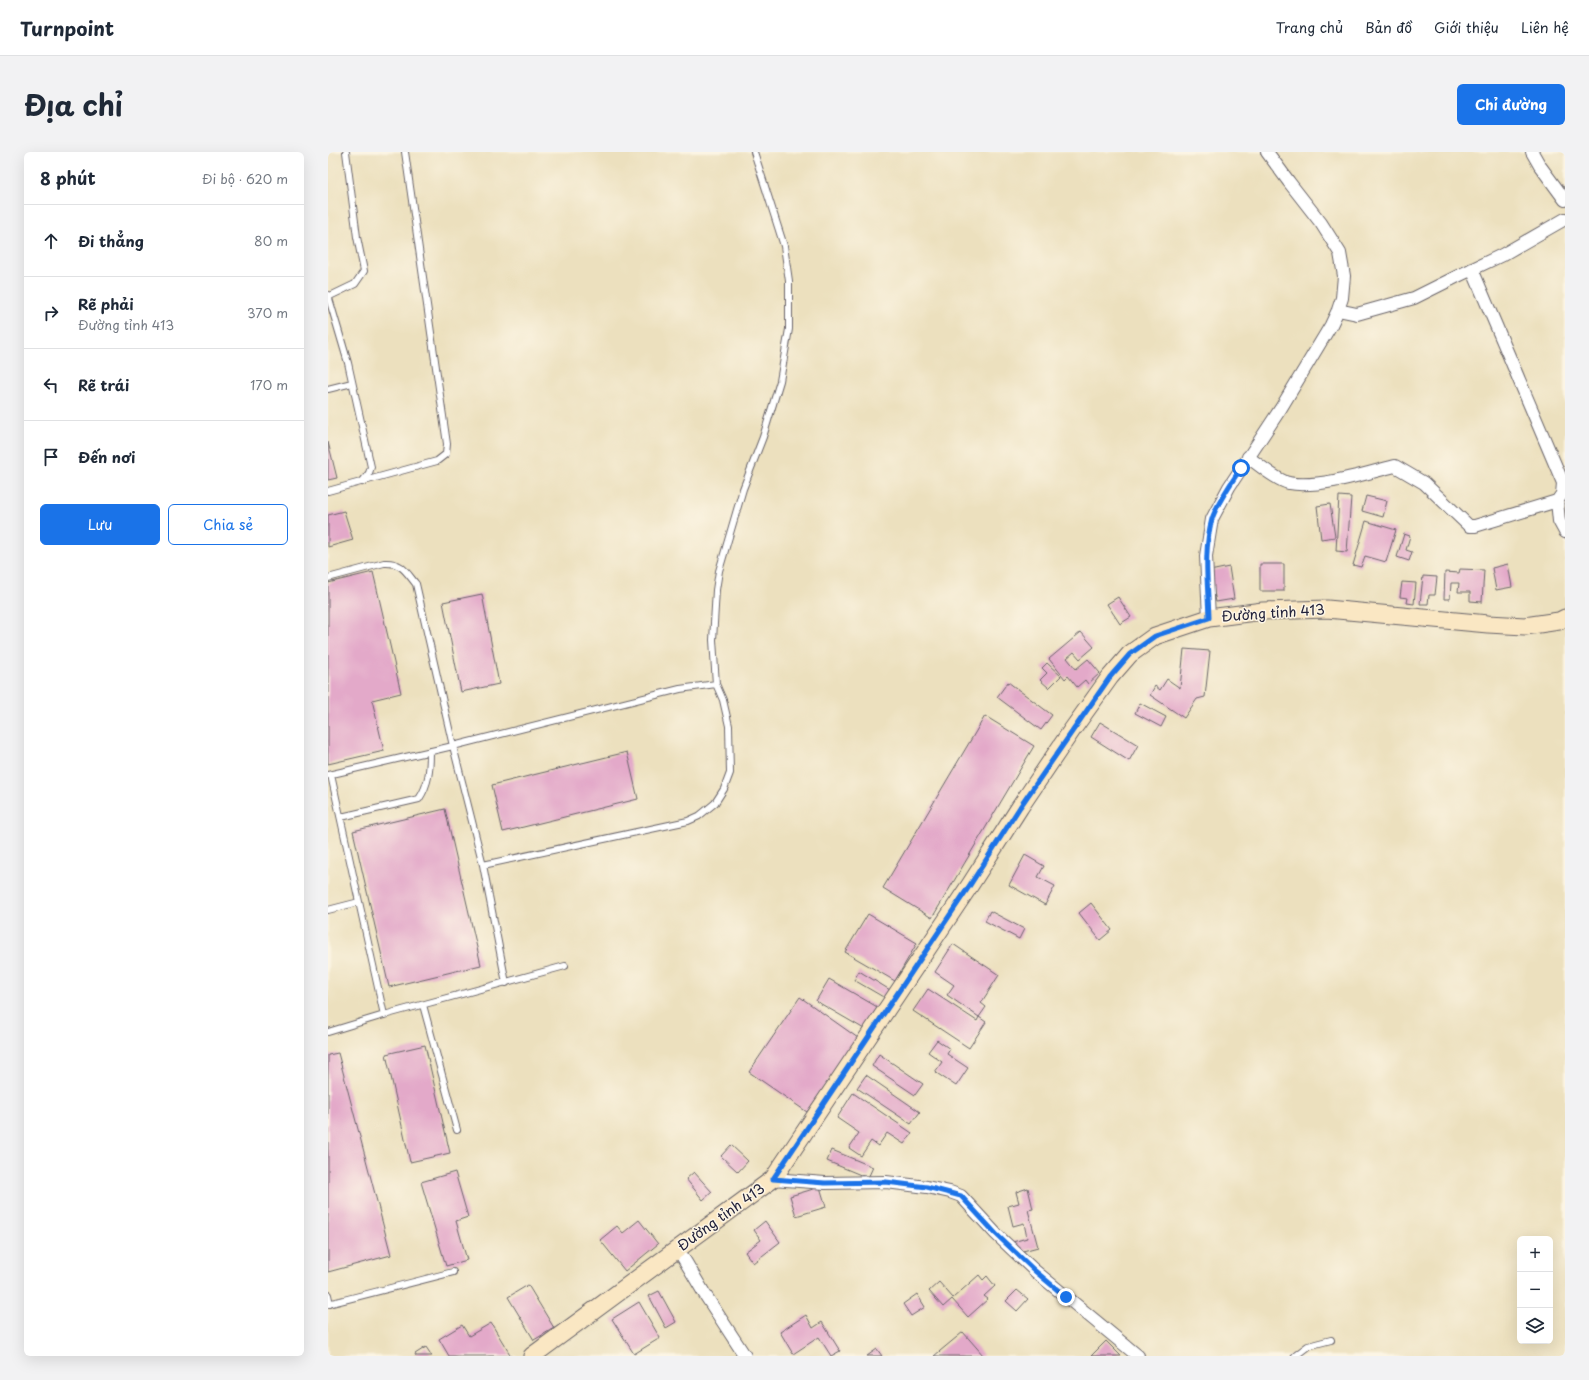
<!DOCTYPE html>
<html lang="vi">
<meta charset="utf-8">
<style>
body{margin:0;font-family:"Playpen Sans",sans-serif;background:#f2f2f3;color:#1f2937}
.controls{position:absolute;right:12px;bottom:12px;display:grid;overflow:hidden;border-radius:6px;box-shadow:0 4px 16px #0002}
.controls button{width:36px;height:36px;display:grid;place-items:center;padding:0;border:0;border-bottom:1px solid #e0e1e3;background:#fff;color:#1f2937;font:20px sans-serif}
.stop{position:absolute;width:12px;height:12px;margin:-9px;border:3px solid #1a73e8;border-radius:50%;background:#fff}
.stop.end{background:#1a73e8;border-color:#fff;box-shadow:0 1px 4px #0008}
.list{margin:0;padding:0;list-style:none}
h2{display:flex;justify-content:space-between;align-items:center;height:52px;margin:0;padding:0 16px;font-size:17px}
h2 small{font-size:13px;font-weight:400;color:#747a83}
.list li{display:grid;grid-template-columns:26px 1fr auto;gap:12px;align-items:center;box-sizing:border-box;height:72px;padding:0 16px;border-top:1px solid #e0e1e3}
.list b{display:block;font-size:15px;white-space:nowrap}
.list p{margin:0;font-size:13px;white-space:nowrap;color:#747a83}
.list em{font-size:13px;font-style:normal;color:#747a83}
.actions{display:flex;gap:8px;padding:12px 16px}
.actions a{flex:1;padding:9px 0;border:1px solid #1a73e8;border-radius:6px;text-align:center;font-size:14px;color:#1a73e8}
.actions .main{background:#1a73e8;color:#fff}
.icon{flex:none;width:22px;height:22px;fill:none;stroke:currentColor;stroke-width:2;stroke-linecap:round;stroke-linejoin:round}
.map{position:relative;flex:none;width:1237px;height:1204px;overflow:hidden;border-radius:6px}
header{display:flex;align-items:center;gap:24px;box-sizing:border-box;height:56px;padding:0 20px;background:#fff;border-bottom:1px solid #e0e1e3}
header strong{font-size:19px}
nav{display:flex;gap:22px;margin-inline-start:auto;font-size:14px}
.intro{display:flex;align-items:center;justify-content:space-between;box-sizing:border-box;height:96px;padding:0 24px}
h1{margin:0;font-size:28px}
.button{padding:10px 18px;border-radius:6px;background:#1a73e8;color:#fff;font-size:14px;font-weight:700}
main{display:flex;gap:24px;padding:0 24px}
aside{flex:1;background:#fff;border-radius:6px;box-shadow:0 4px 16px #0002}
.map>svg:first-child{display:block}
</style>
<header>
<strong>Turnpoint</strong>
<nav><a>Trang chủ</a><a>Bản đồ</a><a>Giới thiệu</a><a>Liên hệ</a></nav>
</header>
<div class="intro"><h1>Địa chỉ</h1><a class="button">Chỉ đường</a></div>
<main>
<aside>
<h2>8 phút<small>Đi bộ · 620 m</small></h2>
<ul class="list">
<li><svg class="icon" aria-label="ahead" viewBox="0 0 24 24"><path d="M12 20V5M6 11l6-6 6 6"/></svg><div><b>Đi thẳng</b></div><em>80 m</em></li>
<li><svg class="icon" aria-label="right" viewBox="0 0 24 24"><path d="M7 20v-9h11M14 6l5 5-5 5"/></svg><div><b>Rẽ phải</b><p>Đường tỉnh 413</p></div><em>370 m</em></li>
<li><svg class="icon" aria-label="left" viewBox="0 0 24 24"><path d="M17 20v-9H6M10 6l-5 5 5 5"/></svg><div><b>Rẽ trái</b></div><em>170 m</em></li>
<li><svg class="icon" aria-label="arrive" viewBox="0 0 24 24"><path d="M6 21V4h12l-3 4 3 4H6"/></svg><div><b>Đến nơi</b></div></li>
</ul>
<div class="actions"><a class="main">Lưu</a><a>Chia sẻ</a></div>
</aside>
<div class="map">
<svg width="1237" height="1204" viewBox="0 0 1237 1204">
<rect width="100%" height="100%" fill="#fcf5e5"/>
<filter id="ink" filterUnits="userSpaceOnUse"><feTurbulence type="fractalNoise" baseFrequency=".025" numOctaves="2"/><feDisplacementMap in="SourceGraphic" scale="8" xChannelSelector="R" yChannelSelector="G"/><feConvolveMatrix kernelMatrix="1 2 1 2 8 2 1 2 1" color-interpolation-filters="sRGB"/></filter>
<filter id="wash" filterUnits="userSpaceOnUse"><feTurbulence type="fractalNoise" baseFrequency=".012" numOctaves="4" result="noise"/><feDisplacementMap in="SourceGraphic" scale="16" xChannelSelector="R" yChannelSelector="G"/><feGaussianBlur stdDeviation="0.9" result="paint"/><feColorMatrix in="noise" values="0 0 0 0 0 0 0 0 0 0 0 0 0 0 0 0 0 1.4 0 .05"/><feComposite in="paint" operator="in"/></filter>
<g filter="url(#wash)">
<rect width="100%" height="100%" fill="#ece0be"/>
<g id="blocks">
<path fill="#e3a9c9" d="M0,290L9,326L0,328Z
M1011,344L1023,345L1019,400L1008,399Z
M1038,344L1059,349L1055,365L1034,359Z
M1002,352L1007,385L993,387L989,354Z
M16,359L25,388L0,395V363Z
M1038,369L1068,378L1058,410L1037,404L1033,415L1025,413Z
M1076,382L1082,384L1078,398L1084,400L1081,409L1069,405Z
M932,412H956V439H932Z
M1180,412L1184,435L1168,438L1164,416Z
M901,415L906,447L888,450L882,419Z
M1132,417L1156,418L1154,450L1142,449V440H1130L1131,431H1123L1122,447H1116L1117,420L1131,421Z
M45,420L73,541L44,548L56,599L0,612V431Z
M1095,424L1109,425L1107,443H1101L1100,452H1092Z
M1074,430L1088,431L1086,452L1079,451L1080,446L1072,445Z
M154,442L171,532L133,540L115,450Z
M790,445L803,465L792,472L779,452Z
M753,480L766,495L752,507L746,500L739,506L748,517L760,507L772,521L760,532L757,528L749,535L740,524L737,527L721,507Z
M856,497L882,499L877,545L869,547L856,566L822,543L827,534L832,538L839,527L852,536Z
M719,511L733,524L721,536L712,528L719,521L714,516Z
M680,530L724,563L713,578L669,545Z
M812,551L838,565L833,575L807,561Z
M657,564L706,594L604,766L555,736Z
M772,570L810,593L801,609L763,585Z
M299,600L310,647L175,680L164,633Z
M117,657L153,813L61,835L25,679Z
M697,703L716,714L710,725L727,734L717,753L681,733Z
M763,751L784,778L772,788L751,761Z
M662,759L696,777L691,787L657,769Z
M540,762L589,791L567,829L517,800Z
M625,792L671,823L653,851L658,855L651,865L619,843L626,833L607,820Z
M531,819L562,838L557,846L526,828Z
M501,827L551,856L538,878L488,849Z
M600,837L649,869L651,865L658,870L641,896L585,859Z
M472,845L530,886L479,960L421,920Z
M609,888L622,897L619,902L640,916L628,934L607,920L614,910L600,900Z
M97,893L122,1001L82,1010L58,902Z
M10,901L63,1103L0,1120V903Z
M551,902L595,932L587,943L544,914Z
M538,923L592,960L583,972L529,936Z
M525,941L584,981L576,992L559,981L550,994L543,989L533,1004L521,996L531,981L509,966Z
M403,993L420,1009L410,1020L393,1004Z
M504,998L545,1015L540,1026L499,1009Z
M127,1020L140,1065L128,1069L139,1108L118,1114L93,1030Z
M366,1020L384,1040L375,1048L358,1027Z
M492,1035L498,1055L468,1064L462,1044Z
M700,1036L705,1057L700,1058L710,1095L695,1099L681,1091L699,1086L696,1071L685,1074L680,1054L691,1051L688,1040Z
M311,1068L330,1092L297,1119L272,1088L289,1074L295,1081Z
M437,1069L452,1090L425,1111L417,1100L433,1088L426,1078Z
M651,1123L655,1128L659,1124L667,1134L656,1144L660,1147L640,1165L624,1147L615,1155L601,1139L611,1130L625,1146Z
M200,1133L226,1176L206,1188L180,1145Z
M689,1138L700,1147L689,1159L678,1149Z
M331,1139L348,1170L338,1176L321,1144Z
M589,1142L597,1155L583,1164L575,1152Z
M311,1150L332,1186L306,1202L284,1167Z
M478,1163L485,1176L494,1170L512,1199L503,1204L491,1185L465,1202L452,1180Z
M163,1171L183,1204H121L111,1187L134,1173L141,1184Z
M635,1180L655,1203L654,1204H606Z
M778,1189L793,1204H763Z
M98,1195L104,1204H88L87,1202Z
M549,1197L554,1204H539Z"/>
</g>
</g>
<g filter="url(#ink)">
<use href="#blocks" fill-opacity="0" stroke="#696469" stroke-width="1"/>
<g fill="none" stroke-linecap="round" stroke-linejoin="round">
<g stroke="#696469" stroke-width="8">
<path id="service" d="M0,143L20,211L43,315L41,321L34,330
M0,145L27,132L36,119L29,85L18,0
M0,237L24,231
M0,339L109,309L118,302L119,292L77,0
M0,426L56,411C74,410 78,420 88,432L125,594L155,713L178,831
M0,623L125,594L352,537L388,532
M3,623L56,863
M13,665L91,647C101,632 102,617 102,599
M155,713L360,669L371,664L387,651L396,637L402,621L401,574L395,548L388,532L385,488L388,438L391,419L415,337L435,285L452,229L461,177V129L456,94L426,0
M0,758L31,750
M95,853L129,978
M0,880L56,863L237,814
M0,1143L2,1152
M0,1152L125,1120
M967,1204L980,1194L1003,1188"/>
</g>
<g stroke="#696469" stroke-width="14">
<path id="minor" d="M1204,0L1212,14L1237,48
M1144,117L1235,331L1234,342L1229,349
M1010,158L1029,162L1086,146L1132,123L1174,103L1237,67
M920,305C930,312 950,329 961,331C988,337 1040,321 1067,314L1096,331L1141,374H1147L1229,349L1231,369L1237,380
M881,466L878,404L884,367L901,335L953,256L1003,173L1010,158L1014,146L1016,124L1012,101L993,71L961,30L939,0
M445,1027L497,1031L558,1030L599,1035L622,1040L633,1044L668,1082L707,1119L810,1204
M350,1097L376,1141L417,1204"/>
</g>
<g stroke="#696469" stroke-width="19">
<path id="secondary" d="M204,1204L445,1027L642,733L692,655L744,578L782,525L802,502L827,484L881,466L935,459L999,457L1160,472L1197,474L1231,469L1237,466"/>
</g>
<use href="#service" stroke="#fff" stroke-width="6"/>
<use href="#minor" stroke="#fff" stroke-width="12"/>
<use href="#secondary" stroke="#fae7c3" stroke-width="17"/>
</g>
</g>
<g fill="none" stroke-linecap="round" stroke-linejoin="round" filter="url(#ink)">
<path stroke="#1a73e8" stroke-width="5" d="M738,1145L707,1119L668,1082L633,1044L599,1035L558,1030L497,1031L445,1027L642,733L692,655L782,525L802,502L827,484L881,466C880,433 875,399 884,367C889,351 904,330 913,316"/>
</g>
<g text-anchor="middle" stroke-width="3" stroke-linejoin="round" paint-order="stroke">
<g font-size="14" fill="#22223b" stroke="#fcf5e5">
<text transform="translate(945 461) rotate(-4)" y="5">Đường tỉnh 413</text>
<text transform="translate(393 1065) rotate(-36)" y="5">Đường tỉnh 413</text>
</g>
</g>
</svg>
<div class="controls">
<button>+</button>
<button>−</button>
<button><svg class="icon" aria-label="layers" viewBox="0 0 24 24"><path d="M12 4l9 5-9 5-9-5zM3 14l9 5 9-5"/></svg></button>
</div>
<div class="stop" style="left:913px;top:316px"></div>
<div class="stop end" style="left:738px;top:1145px"></div>
</div>
</main>
